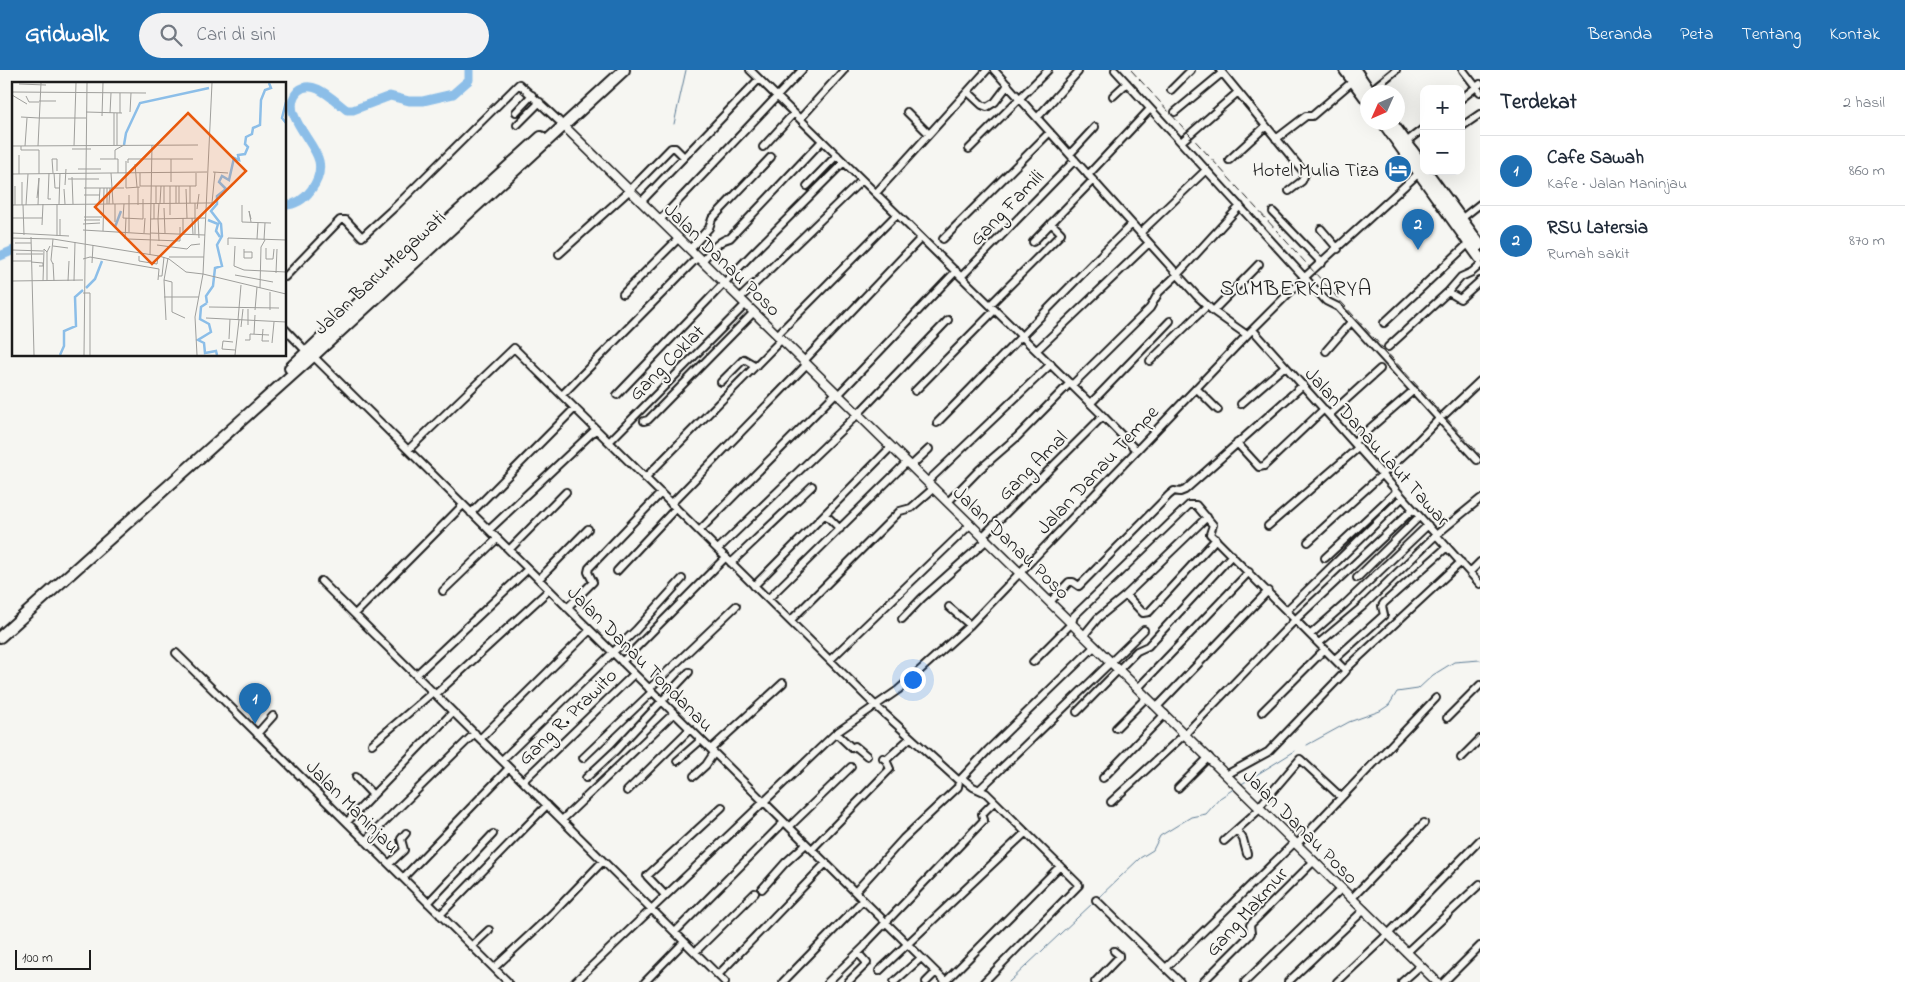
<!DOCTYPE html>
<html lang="id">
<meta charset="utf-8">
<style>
body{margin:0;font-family:"Indie Flower",sans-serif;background:#f2f2f3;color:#1f2937}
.controls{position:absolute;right:15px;top:15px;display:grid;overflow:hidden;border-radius:10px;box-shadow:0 5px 20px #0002}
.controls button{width:45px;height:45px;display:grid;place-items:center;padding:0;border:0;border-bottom:1px solid #e0e1e3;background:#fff;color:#1f2937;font:25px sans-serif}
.compass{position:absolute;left:1360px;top:15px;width:45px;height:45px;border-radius:50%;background:#fff;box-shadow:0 5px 20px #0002;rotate:225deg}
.scale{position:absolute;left:15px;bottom:12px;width:76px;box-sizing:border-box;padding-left:5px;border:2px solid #1c1c1c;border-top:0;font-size:14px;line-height:18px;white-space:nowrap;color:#1c1c1c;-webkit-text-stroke:4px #f6f6f2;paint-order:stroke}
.you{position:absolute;left:912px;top:609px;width:18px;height:18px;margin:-12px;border:4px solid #fff;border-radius:50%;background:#1a73e8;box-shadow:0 0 0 8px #1a73e833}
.badge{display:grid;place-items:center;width:32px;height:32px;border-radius:50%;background:#1f6fb2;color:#fff;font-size:16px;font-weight:700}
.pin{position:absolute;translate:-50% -41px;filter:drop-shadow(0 1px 2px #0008)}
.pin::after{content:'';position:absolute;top:26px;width:18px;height:15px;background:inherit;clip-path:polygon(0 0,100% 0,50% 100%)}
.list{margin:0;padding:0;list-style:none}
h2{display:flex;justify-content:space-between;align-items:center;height:65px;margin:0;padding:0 20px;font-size:21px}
h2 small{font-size:16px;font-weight:400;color:#747a83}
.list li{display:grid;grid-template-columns:32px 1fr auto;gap:15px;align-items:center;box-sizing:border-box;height:70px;padding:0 20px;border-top:1px solid #e0e1e3}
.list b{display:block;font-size:19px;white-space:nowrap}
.list p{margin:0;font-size:16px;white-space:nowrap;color:#747a83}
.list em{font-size:16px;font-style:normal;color:#747a83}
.icon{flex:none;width:28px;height:28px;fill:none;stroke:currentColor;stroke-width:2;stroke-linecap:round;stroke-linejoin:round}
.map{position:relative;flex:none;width:1480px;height:912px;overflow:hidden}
header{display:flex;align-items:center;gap:30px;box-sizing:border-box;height:70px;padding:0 25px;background:#1f6fb2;color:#fff}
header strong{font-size:24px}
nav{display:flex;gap:28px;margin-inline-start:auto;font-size:18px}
.search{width:350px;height:45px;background:#f2f2f3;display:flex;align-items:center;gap:12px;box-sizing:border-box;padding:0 18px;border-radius:28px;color:#747a83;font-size:19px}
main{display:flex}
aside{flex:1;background:#fff}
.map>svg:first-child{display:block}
</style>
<header>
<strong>Gridwalk</strong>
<div class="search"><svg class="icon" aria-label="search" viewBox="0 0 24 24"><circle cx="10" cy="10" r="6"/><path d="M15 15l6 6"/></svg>Cari di sini</div>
<nav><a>Beranda</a><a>Peta</a><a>Tentang</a><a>Kontak</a></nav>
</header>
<main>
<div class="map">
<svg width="1480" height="912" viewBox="0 0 1480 912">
<rect width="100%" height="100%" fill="#f6f6f2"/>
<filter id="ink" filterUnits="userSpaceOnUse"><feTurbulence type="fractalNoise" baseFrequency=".02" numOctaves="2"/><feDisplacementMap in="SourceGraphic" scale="10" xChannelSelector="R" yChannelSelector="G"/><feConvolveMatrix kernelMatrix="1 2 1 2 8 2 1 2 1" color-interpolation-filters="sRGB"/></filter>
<g filter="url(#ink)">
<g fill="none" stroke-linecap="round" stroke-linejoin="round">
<path stroke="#5f7d96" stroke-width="1" d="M674,54L686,0
M1307,675L1349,652L1380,641L1389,635L1397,622L1418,619L1433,605L1454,592L1480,590
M1240,715L1295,681
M1097,829L1140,788L1153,780L1160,766L1191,747L1206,744L1220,728L1235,718
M1009,912L1094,832"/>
<path stroke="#8cbee8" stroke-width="9" d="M285,135C305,135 323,110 319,91C315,71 278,42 298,21C313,7 334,31 347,40H353L390,26L409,31H423L453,24L469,10V0
M0,186L14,180"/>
<g stroke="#1c1c1c" stroke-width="10">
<path id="minor" d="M750,0L1103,346L1136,380
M994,0L1196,225L1213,241L1247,265
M1115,0L1326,231L1338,237L1477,390
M1220,0L1303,101L1305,104L1302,111L1289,121
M1463,0L1480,22
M1171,20L1191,0
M968,22L982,35L987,37L995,32L1008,15
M1369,22L1396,0
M1113,26L1127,13
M1461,29L1480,14
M516,42L532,25
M907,42L929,64
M1175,42L1222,3
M1037,48L1078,2
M800,49L844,0
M517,55L540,32
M1461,57L1480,44
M1276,69L1306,46H1312L1353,11
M1181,72L1238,22
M1406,72L1424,58
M763,77L794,43
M969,79L1048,0
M1070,84L1095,57
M1229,90L1266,56
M1088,105L1150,39
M807,116L837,85
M876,123L987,0
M641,132L759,9
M1273,142L1322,193
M1461,149L1480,134
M660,150L802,0
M1321,159L1338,179
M1140,163L1206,100
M943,169L1050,62
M1033,172L1093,110
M690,179L709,158L712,149L771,87
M559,184L630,120L671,78H675L684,87
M702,191C710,183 718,170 730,168L822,71
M285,207L340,150H346L362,167L397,135L519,14L559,51
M961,207L1075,90
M1448,222L1461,207L1472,202L1480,195
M623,224L679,168
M740,228L862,110
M990,235L1060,165L1061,163L1051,153
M1213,241L1259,194
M1384,253L1469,173
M285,259L307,282
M1253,260L1480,514
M777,265L897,144
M1388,277L1448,222L1460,229L1480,211
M1037,280L1149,173
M1326,281L1351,252
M313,286L946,912
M804,291L921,168
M1150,291L1207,236
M721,312L744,289L756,296
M1072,315L1150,238L1159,222L1177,205L1240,136
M1196,318L1218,340
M915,321L995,240
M562,325L698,187
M617,325L751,185L844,92
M838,325L956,201
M1091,333L1170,251
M1241,334L1285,296
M1329,345L1380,299
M1444,345L1480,311
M644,351L648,350L754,242
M937,353C1002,287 1066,219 1132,154
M609,372L746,234
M1354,372L1414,320
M1237,373L1259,397L1264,396L1324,339
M408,380L514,278L876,636L959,711L958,717L903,769L855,822
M911,396L929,379
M645,408L782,269
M927,412L1051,294
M948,432L980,399L1017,367L1070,313
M671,434L807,294
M471,443L575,338
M825,444L840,459
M1207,447L1126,525L1143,543L1149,542L1216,469
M1268,456L1359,377
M489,460L596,359
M699,461L836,323
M983,466L1103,346
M1308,472L1408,381L1439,349
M718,479L858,344L948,250
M509,480L566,422
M1325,488L1397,421
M731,493L812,416
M617,501L676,438
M1470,502L1480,492
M1357,508L1419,447
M539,509L588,459
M321,511L725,912
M754,516L891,377
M443,521L497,469
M768,529L907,392
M1050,532L1069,512H1073L1079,516L1081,514L1169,425L1174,421L1180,422L1185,420L1303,315
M949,537L970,555
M567,538L593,512L588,502L589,498L661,423
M1287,540L1402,428
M355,544L463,435
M902,549L922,528L987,470
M790,551L900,441L911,438L934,418
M1311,564L1345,534L1428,455
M1084,565L1098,548L1126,525
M1319,573L1362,537L1436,465L1480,429
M176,583L508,912
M1335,589L1384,545L1382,536L1384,533L1447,477
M830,590L971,454
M622,592L726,487
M1033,592L1072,553L1074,546L1189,435H1196L1213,455L1210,464L1346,601L1268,682L1226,705
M1346,599L1461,492
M416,605L528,499
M1138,618L1249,502
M649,619L736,536
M436,624L549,520
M1157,637L1268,521
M1077,642L1137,581L1148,576L1232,485
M1262,642L1325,579
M1447,648L1480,615
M1116,658L1147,627
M836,663L852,678L855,676L867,686
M257,664L273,646
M480,669L590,560
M372,674L433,622
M711,679L783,613
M583,688L652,622
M1461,688L1480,669
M502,690L636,560L682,509
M886,690L910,668
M677,691L701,670
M694,706L706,695L714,683
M356,707L373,725
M586,708L616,680L689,602
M962,708L973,717L986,723L1079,815L984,912
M1103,708L1165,644
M523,711L634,604
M959,711L988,680L1095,576
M1178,718L1209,687
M980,719L1144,560
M627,721L690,659
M1111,732L1185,664L1296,549L1412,440
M1259,737L1300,689L1341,727
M562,750L674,643
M347,752L453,642
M789,757L851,697
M1237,760L1243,769L1247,784
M365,771L475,663
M1224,771L1261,738
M1297,774L1436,628
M812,779L890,699L886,690L883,688
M389,794L404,780L401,769L406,763
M403,808L509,698
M762,819L785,793L806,774
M665,825L647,806L722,737
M1352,828L1424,753
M1096,830L1180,912
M428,833L493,764
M440,845L547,735
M675,862L784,752
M472,876L489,860
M695,882L755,823
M1407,882L1480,814
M494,898L551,845L603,791
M1166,898L1295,772
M879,901L1025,763
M718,905L826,793
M946,911L1060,796
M575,912L836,663L898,620L970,555L1247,265L1305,207L1421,101
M645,912L684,872
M783,912L863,830
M828,912L865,876L868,871L984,750L982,744L994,732
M848,912L867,893L858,883
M894,912L921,888
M926,912L936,902
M1095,912L1119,887V885L1114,881
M1203,912L1249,866L1251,863L1250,855L1314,791
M1245,912L1342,818
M1288,912L1364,840
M1337,912L1388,864L1480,770
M1402,912L1420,896
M1444,912L1480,876"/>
</g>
<g stroke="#1c1c1c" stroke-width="11">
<path id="tertiary" d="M564,56L1437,912"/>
</g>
<g stroke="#1c1c1c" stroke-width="14">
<path id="primary" d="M1345,0L1368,31
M1355,0L1370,22
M1383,52L1480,188
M1391,52L1424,97
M1426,101L1480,175"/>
</g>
<g stroke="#1c1c1c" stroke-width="14">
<path id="trunk" d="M290,298L390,203L541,67
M0,567L313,286L624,0"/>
</g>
<use href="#minor" stroke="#f6f6f2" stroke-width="6"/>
<use href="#tertiary" stroke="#f6f6f2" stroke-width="8"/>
<use href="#primary" stroke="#f6f6f2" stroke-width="10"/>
<use href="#trunk" stroke="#f6f6f2" stroke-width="10"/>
<path stroke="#1c1c1c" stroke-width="1" stroke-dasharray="8 4" stroke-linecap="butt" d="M1131,0L1480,385"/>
</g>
</g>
<defs>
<g id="hotel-disc" transform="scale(1.4375)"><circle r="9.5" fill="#1f6fb2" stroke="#f6f6f2"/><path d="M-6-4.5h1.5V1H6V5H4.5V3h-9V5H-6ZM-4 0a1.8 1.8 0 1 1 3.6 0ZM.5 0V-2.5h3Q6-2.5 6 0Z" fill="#fff"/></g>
</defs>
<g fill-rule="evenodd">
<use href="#hotel-disc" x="1398" y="99"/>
</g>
<g text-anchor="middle" stroke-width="4" stroke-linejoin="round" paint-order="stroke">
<g font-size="20" fill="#1c1c1c" stroke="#f6f6f2" text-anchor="end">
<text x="1379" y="106">Hotel Mulia Tiza</text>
</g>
<g font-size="20" fill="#1c1c1c" stroke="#f6f6f2">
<text transform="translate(1006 137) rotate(-46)" y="7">Gang Famili</text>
<text transform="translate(723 189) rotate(44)" y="7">Jalan Danau Poso</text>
<text transform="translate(379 202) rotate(-43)" y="7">Jalan Baru Megawati</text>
<text transform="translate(666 292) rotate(-45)" y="7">Gang Coklat</text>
<text transform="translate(1378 376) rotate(48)" y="7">Jalan Danau Laut Tawar</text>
<text transform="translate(1032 395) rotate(-45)" y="7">Gang Amal</text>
<text transform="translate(1097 399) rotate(-47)" y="7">Jalan Danau Tempe</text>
<text transform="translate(1012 472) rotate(44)" y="7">Jalan Danau Poso</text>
<text transform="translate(641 588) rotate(45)" y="7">Jalan Danau Tondanau</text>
<text transform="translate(567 646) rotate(-44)" y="7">Gang R. Prawito</text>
<text transform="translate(353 736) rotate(45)" y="7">Jalan Maninjau</text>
<text transform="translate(1301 756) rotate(45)" y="7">Jalan Danau Poso</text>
<text transform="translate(1246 841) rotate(-48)" y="7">Gang Makmur</text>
</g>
<g font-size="22" letter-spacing="1" fill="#1c1c1c" stroke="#f6f6f2">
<text x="1296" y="225">SUMBERKARYA</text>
</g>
</g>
<g transform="translate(12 12)">
<rect width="274" height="274" fill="#f6f6f2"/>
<path fill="none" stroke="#8cbee8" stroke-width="2.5" d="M274,20L270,36L274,41M112,63L114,51L128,21L197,6M196,138L206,142L204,149L208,155M103,145L109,129M74,206L83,197L90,179M195,221L189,225L188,237L197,242L199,250L186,258L192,261L193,271L204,269L205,273M195,221L194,214L201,204L203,186L210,184L205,163L210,154L209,142L199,129L205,122V114L214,107L207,100L210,94L217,98L222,76L227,78L226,73L233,72L236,65L233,62L234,55L240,52L241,46L248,43L249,18L253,8L259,6L257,1M48,273L52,264V249L64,244L63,215L71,208"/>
<path fill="none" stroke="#9f9f9c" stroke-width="1" d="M200,1L191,192L274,212M7,2L34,3M0,10L134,11M108,11V31M0,13L15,22M14,14L17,20H27M27,19H44M74,30L110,31M118,30L119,11M98,31L99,11M102,31V63M105,31V63M90,34L91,1M9,35L27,36M27,36H74M0,64L186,63M9,64V68H27V92M13,64L15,36M26,64L29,1M62,64L64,1M60,67H79M7,73V92M88,77H106V91M103,77V68L112,63M159,77V100M114,79V106L128,105M116,81V77H181M123,82L125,105M66,87H89M201,90L216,91M37,91L36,117H39M41,91L40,77H45V89M42,91L43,106H47M99,91L100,106M128,91V104H184V91M0,92L195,90M60,95L61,122M56,97H87M10,100V123M53,103L54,87M164,104V121M167,104V121M178,104V121M72,106H112M100,106L101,122M52,107L53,122M174,107L175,136M72,113H88M25,116L27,96L26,123M142,121V137M144,121V104M148,121L149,104M152,121V104M183,121V152M195,121H200L203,90M47,122L48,91M87,122L88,106M95,122V106M97,122L98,106M103,122V140M112,122L111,136L131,137V117M0,123L195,121M3,123V104M11,123L12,153M14,123L16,92M126,123V105M230,123V140L259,141M152,126L153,151M185,127L187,112M158,133V104M72,135H90M0,136H30M171,136V152M180,136L181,152M186,136L187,156M138,137L193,136M146,137L147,159M146,137L147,121M239,137L237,129L239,140M72,138H88M71,142L88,141M30,143L31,122M71,148L138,152M91,149L92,106M117,150V113M0,151L57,154M132,151L133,136M138,151L193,153M45,154V122M48,154V137M19,155L22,273M0,156L41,157L147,174L157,177L174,190L191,192M41,157L39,178L41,182M113,157L114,136M116,157L168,159V145M245,157L246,141M252,158L253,141M3,161H19M145,163L175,167L179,163L188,162M216,163V156L274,158M41,164L56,166M223,164L222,184L232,188L274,190M254,166V177H261L262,167M232,167V176H240V170H232M0,168L31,169M4,172H31M138,173L140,63M127,174V179L145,182L146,174M157,175H192M71,177L78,175L147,187L146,198M0,179H19M19,180L31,181V184H27M41,181L42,199M80,181L81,163M264,191L265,167M223,193L261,200M147,194H150L152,175M152,198L160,200V230L173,236M0,199L71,198M31,199L32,167L35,170M35,199V170L38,164M56,199L57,179M62,199L63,160M248,206L249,165L253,158M71,211H78V273M152,215H187M197,225L267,226M243,228L245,205M258,228V210M194,236L274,240M154,238L152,198L156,176M226,238L229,203M236,243V227M229,245L231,227M251,247L250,259H257M242,252L243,233M217,257L218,237M233,258H238V252L257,253M221,260L211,259L210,267L223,268M260,261L262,240M72,273L75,1M185,273L183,235L191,192M223,273L227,238"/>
<path fill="#e8590c" fill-opacity="0.15" stroke="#e8590c" stroke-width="2.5" d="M176,31L234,89L140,182L83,125Z"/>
<rect width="274" height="274" fill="none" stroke="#1c1c1c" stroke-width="2.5"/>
</g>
</svg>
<div class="controls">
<button>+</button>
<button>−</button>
</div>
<svg class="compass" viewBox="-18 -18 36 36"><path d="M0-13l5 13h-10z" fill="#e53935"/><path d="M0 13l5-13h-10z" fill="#747a83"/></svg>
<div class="scale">100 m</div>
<div class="you"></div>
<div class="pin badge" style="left:255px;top:654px">1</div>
<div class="pin badge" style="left:1418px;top:180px">2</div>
</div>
<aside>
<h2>Terdekat<small>2 hasil</small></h2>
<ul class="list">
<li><span class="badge">1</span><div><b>Cafe Sawah</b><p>Kafe · Jalan Maninjau</p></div><em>860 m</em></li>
<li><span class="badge">2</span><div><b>RSU Latersia</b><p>Rumah sakit</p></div><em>870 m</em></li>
</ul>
</aside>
</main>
